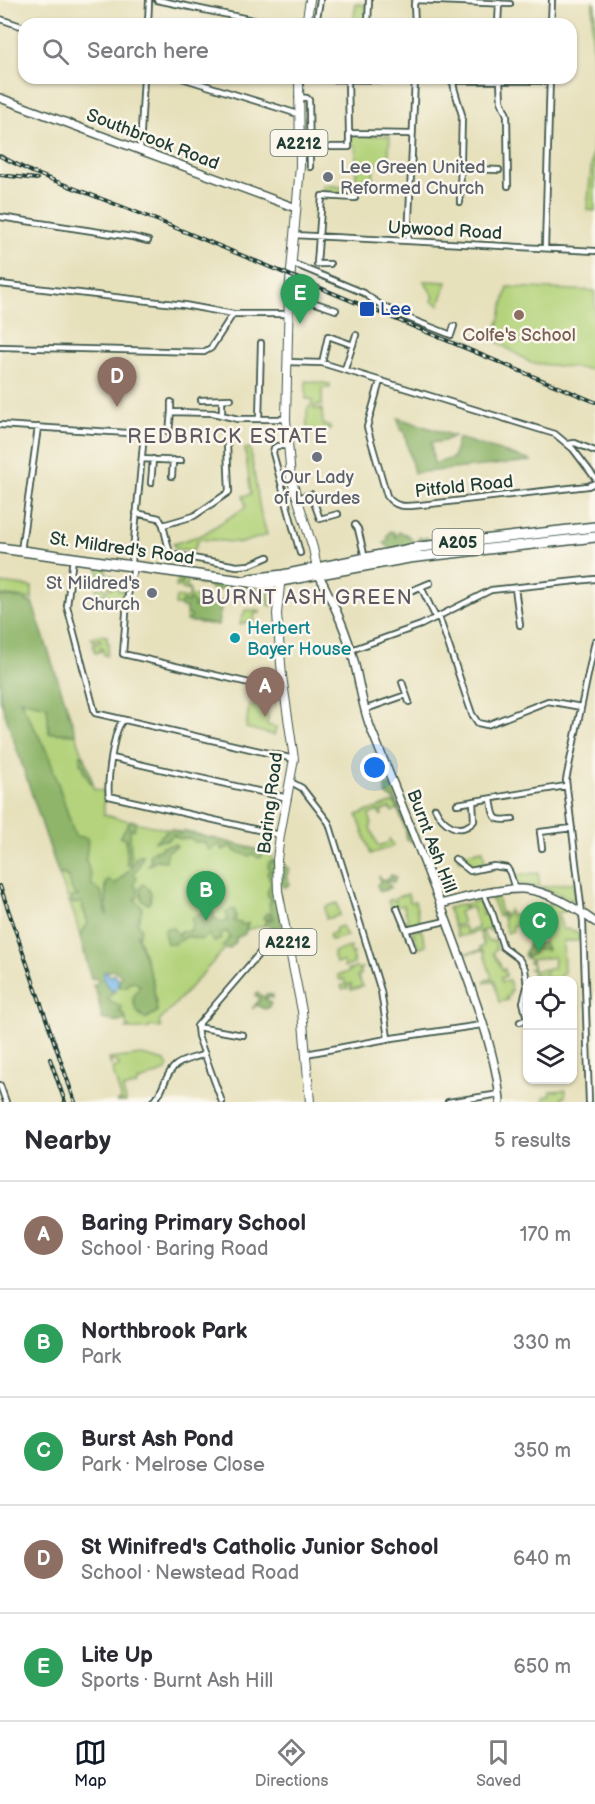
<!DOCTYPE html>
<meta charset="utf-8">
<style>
body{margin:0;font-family:"Balsamiq Sans",sans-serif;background:#f7f7f7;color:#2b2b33}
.controls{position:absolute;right:18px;bottom:18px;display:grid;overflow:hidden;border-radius:12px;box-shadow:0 2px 4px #0004}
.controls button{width:54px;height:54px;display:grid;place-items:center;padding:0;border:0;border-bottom:2px solid #e1e1e2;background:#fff;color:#2b2b33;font:30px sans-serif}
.you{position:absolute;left:375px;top:768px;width:21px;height:21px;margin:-15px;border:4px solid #fff;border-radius:50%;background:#1a73e8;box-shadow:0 0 0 9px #1a73e833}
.badge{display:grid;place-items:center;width:39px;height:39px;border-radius:50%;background:#111827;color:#fff;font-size:20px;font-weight:700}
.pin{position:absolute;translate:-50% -50px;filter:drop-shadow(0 2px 3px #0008)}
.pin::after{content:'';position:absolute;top:32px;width:21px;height:18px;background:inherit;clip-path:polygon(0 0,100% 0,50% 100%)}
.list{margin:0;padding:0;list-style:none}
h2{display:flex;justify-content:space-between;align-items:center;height:78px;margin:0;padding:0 24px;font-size:26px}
h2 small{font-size:20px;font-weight:400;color:#7c7c81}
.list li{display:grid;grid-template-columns:39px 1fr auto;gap:18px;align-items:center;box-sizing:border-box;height:108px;padding:0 24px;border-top:2px solid #e1e1e2}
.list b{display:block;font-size:22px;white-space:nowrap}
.list p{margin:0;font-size:20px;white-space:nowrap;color:#7c7c81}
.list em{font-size:20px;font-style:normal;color:#7c7c81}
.icon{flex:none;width:33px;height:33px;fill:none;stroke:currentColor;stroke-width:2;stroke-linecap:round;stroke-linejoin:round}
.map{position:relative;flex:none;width:595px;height:1102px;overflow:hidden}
.search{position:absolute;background:#fff;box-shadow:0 2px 4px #0004;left:18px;right:18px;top:18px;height:66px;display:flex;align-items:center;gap:15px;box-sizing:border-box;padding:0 21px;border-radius:18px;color:#7c7c81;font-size:22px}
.sheet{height:618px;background:#fff}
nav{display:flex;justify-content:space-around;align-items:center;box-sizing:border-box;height:84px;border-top:2px solid #e1e1e2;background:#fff;font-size:16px;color:#7c7c81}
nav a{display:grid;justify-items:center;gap:3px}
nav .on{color:#111827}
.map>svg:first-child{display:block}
</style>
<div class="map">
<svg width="595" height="1102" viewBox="0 0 595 1102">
<rect width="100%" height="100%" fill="#fbf7ec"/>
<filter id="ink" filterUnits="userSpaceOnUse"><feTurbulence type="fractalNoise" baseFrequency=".0167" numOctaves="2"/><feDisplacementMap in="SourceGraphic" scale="12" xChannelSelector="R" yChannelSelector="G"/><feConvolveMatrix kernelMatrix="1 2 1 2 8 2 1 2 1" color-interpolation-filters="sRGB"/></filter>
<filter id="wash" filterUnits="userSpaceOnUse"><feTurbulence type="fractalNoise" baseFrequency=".008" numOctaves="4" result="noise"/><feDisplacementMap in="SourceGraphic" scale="24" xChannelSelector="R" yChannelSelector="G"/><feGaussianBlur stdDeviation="1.35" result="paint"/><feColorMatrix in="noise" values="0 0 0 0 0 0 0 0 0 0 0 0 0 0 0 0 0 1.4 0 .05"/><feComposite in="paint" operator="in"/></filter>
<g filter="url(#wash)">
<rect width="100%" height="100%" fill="#e6e0bb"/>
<path fill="#b4d37b" stroke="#6a8858" stroke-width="1.5" d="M593,2L595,3V85L592,32Z
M356,4L366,5V24H353Z
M595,129V211L587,210Z
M353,135L390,136L388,165L374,164L373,180L356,179V146L351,144V137Z
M323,185L344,187L343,190L340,193L323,192Z
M424,281L447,282L439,305L432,301L434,297Z
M508,287L595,291V370L531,363L494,340Z
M306,381L330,384V388H322V405L314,406V409H322L323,425L330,426V429L307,434V410L312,403V399H306Z
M250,448L260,510L267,535L242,543L201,539L197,542L194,550L176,549L173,544L202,535L246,507L243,496L251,494L245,449Z
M595,530V534L379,558L418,550Z
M99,566L105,568L107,567L106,574L113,576L116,579L100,577L99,585L105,588L104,596L97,595Z
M178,577L187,578L188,584L185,585L190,591V596L212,599L210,624L186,621L187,607L175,605L176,597L188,599L190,591L182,589L181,580L179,587H176Z
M0,583L32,587V599L0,595Z
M108,585L111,586V589L115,586L119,591H124V598L106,596Z
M245,587L268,590L272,606L268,605L267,598L244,594Z
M245,610L260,611V613H255L254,621L240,624Z
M100,635L107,636V642L109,643L107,656L104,655L102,647L100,648L101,651L95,653L93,645L101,642L100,639L93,641L91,637Z
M20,700L47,706L50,733L76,734L94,789L104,791V815L272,853L275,927L266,925L241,931L159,1022L161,1028L152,1026L147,1029H125L129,1027L126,1025V1019L123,1013L120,1012L122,1008L116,1003L110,1002L108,999L109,995L116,990L117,983L118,985L133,981L140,985L133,1002L141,1017L145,1018L157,1011L153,983L136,929L131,869L115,884L105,885L107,916L101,892L91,884C92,875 87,868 86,859C85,851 89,846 87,839L75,836L49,756Z
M249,704L266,708L268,719L267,725L276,727L274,735L246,728Z
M394,802L397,809L392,812L390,808L381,811L382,815H380L378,811L369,815L372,824L370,827L378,846L390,842L389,838L393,846L371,854L357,815Z
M483,850L485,863L474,868L469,867L470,861L466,858L461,861L456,855Z
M538,873L540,887L517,884L515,875Z
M63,874L68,877L73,892L78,895L81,902L88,923L80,936C76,915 66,895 59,875Z
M574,882L575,898L573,900L541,887Z
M408,894L410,902L415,901L420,924L411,927L404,921L408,919L403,905L391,908L388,901L392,899L396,902V897Z
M497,897L501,913H504L505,917L509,910L510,915L528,914L542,917L545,907H549V901L564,907L566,911L558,913L563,930L569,929L578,932L579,941H563L564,973L560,974L561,980H546L545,974L530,976L533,974V971L529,969L533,968L532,963H528L532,961L534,971L545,969L546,972L547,969H553L554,957L530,960L526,958L524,955L529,944L544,943L543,930L525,932V930H521L520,925L512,926L513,931L507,933L502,915L498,916L492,900L490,899Z
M480,901L482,915L486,914L492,932L488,929L458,937L455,928L464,926L466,932L478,928L472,907L466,909L465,904Z
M337,903L340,915L326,919L325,907Z
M463,904L465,909L459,912L463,923L454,926L448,908Z
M342,926L347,936L331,940L329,934L335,933L336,928Z
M421,929L426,946L419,948L414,934L409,935L410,933Z
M483,932L487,941H495L497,948L493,953L503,970L505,969L506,976L501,978L502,982L509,980L512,991L509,992L510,995L506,997L508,1000L499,1002L494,980L485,983L484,981L492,978L483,951L464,954L481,950L480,947L484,946L480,933Z
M351,947L350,952L354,953L352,954L354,964L344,967L343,962L336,963L333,952Z
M357,967L358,969L362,968L359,971L361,975L357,976L363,986L351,990V984L347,985L348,988L342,989L341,986L346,984L344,979L340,980L338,975L349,972L348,969L351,970Z
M142,1055L165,1061L168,1067L166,1071L137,1082V1085L123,1089L126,1102H116L121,1100V1097L112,1069L119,1066V1064L111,1059V1066L109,1059Z
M566,1090L565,1097H562V1102H545L544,1097L551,1095L550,1091Z"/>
<path fill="#8fb56b" stroke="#577950" stroke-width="1.5" d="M398,418L454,436L444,441L431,443L434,464L453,458L458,438L532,461L414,473L404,431L401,430Z
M390,531L394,532L395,537L399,532C407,534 411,536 414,544L420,537L423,539L427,537L429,541L420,540L421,545L391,549L384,543L388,540L387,536Z
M199,579L217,584L221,581L223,588L219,591L213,590L207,584L199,585Z
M0,596L27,599V602H32L76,734L49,733L47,706L20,700L49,756L75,836L87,838C89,846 86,851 86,859C87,868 93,875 91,884L101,892L107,916L106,882L109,880L115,884C125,874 133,868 136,857L139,855H143L138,868L133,873L137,877L134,885L137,888L138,896L135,900L142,907L140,917L137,922L141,928L140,933L137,935L153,983L157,1012L145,1019L136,1010L133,998L140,985L133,981L129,982L126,987H120L119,979L122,976L114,970L104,972C102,980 108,986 113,992L108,999L110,1002L121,1006L120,1012L123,1013L126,1019L120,1022L102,1019L98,997L93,985L98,983V979L91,978L80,936L88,923L81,902L75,904L71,902L72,897L78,896L73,892L68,877L63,874L59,875L0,699Z
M190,599L194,603V607L197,606L200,600L205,601L206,603L212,601L222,602L218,625L188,621L192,616L186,613V607L182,608L180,605L182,601L188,603Z
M81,755H84L93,784C88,783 87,775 83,771L84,767L80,763Z
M387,785L391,786L413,842L406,839V830L394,800L386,794L385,787Z
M131,820L136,822L134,830L130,828L131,865H127L126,838L120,837Z
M170,829L179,832L180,834L184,831L259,850L262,852V857L258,858L253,854L250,856L234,851L233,847L230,846L223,850L219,844L210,850L207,849L205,842H195L190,838L180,839L173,835L168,840L155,841Z
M175,844L177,846L168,851L166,861L155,860L152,864L148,865L151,860L149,856L153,851L156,852V849L160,850L161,847Z
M276,861L282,927L280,929L264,925L265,922L274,919L272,917L266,920L263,917L267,913L271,915L269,903L272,900C264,894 268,890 271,883L267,873L270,871L268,866L269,862Z
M283,864L290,870L286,876L290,884L284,888L280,880L282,876L281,867Z
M391,875L396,877L394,882L386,881L391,887L384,891L379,890L377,885L380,882L379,876L382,880L390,878Z
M143,884C151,890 152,893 150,902L148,904L142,900L140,889Z
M208,909L214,913V918L222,922L228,921L226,913L232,909L235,910L236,918L234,921L245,925L248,923L245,934L236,938V942L229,949L222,947L230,937L227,931L220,935L221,938L215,942L210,938V934C198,943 199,939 188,936L174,944L167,943L164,933L166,928H173L179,936L180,931H190L193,923L191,918Z
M544,943L548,950L545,951L546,948L534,950V953L526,958L525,952L529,944Z
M258,993L265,998L266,994L273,995V998L269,997L266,999L271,1004L268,1008L264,1009L257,1005L252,1009L260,999L255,995Z"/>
<path fill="#74b7ea" stroke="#4a7a8f" stroke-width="1.5" d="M104,972H107L111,977L114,974L119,981L115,991C108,990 102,980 104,972Z"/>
</g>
<g filter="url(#ink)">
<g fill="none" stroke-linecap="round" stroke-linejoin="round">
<g stroke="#3d5548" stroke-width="8">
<path id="street" d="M157,0L272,24
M416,0L510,4
M0,19L24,27
M148,24L149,0
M316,24L320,0
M368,24L369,0
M415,24L414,4L416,0
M498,24L499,3
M551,24L552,0
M182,78L298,114
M299,79L550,81
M348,79L349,133
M453,80L454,88L462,115L460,202
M500,81L501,101L507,115L508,186
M298,97L307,98L309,100L310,167
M331,147H349V133L411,134
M140,150L144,78
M469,169L499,170
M0,217L132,237L148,241
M294,235L595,251
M408,241L415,79
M545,248L550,78
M291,264L299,266L364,293C388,313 422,323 451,335L454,326
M330,264H317L322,196L355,198
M0,284L184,305L233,314H288
M289,294L336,310
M0,347L204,352L211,348L233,314
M287,362L322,363L555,434L573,449L595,478
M322,363L328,336L353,345
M345,369L356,335
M380,381L367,427L387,496C396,509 407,506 421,505L588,486L595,483
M201,400L231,399
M171,412V402
M222,415V400
M259,419L261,343
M0,425L144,434L132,562L133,572L127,600L123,654L284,691
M169,432L171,412L213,413L238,419H286
M568,444L575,443L595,451
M288,446H277L274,448L273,453L300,553
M142,459L181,461
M172,476L173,460
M151,483L153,459
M298,498L311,494L320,519L338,514
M136,513L159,518L163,525L194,516L229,492L227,444
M163,525L170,554L237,566L249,565L268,557
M355,525L358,529L365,558
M21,551L38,427
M73,558L67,606L95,713L294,759
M421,587L436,618
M515,588L520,625
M413,590L430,583
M439,617L472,714L478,723L487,725L548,701L581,707
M351,650L421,625L491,590L595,579
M402,682L409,702
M366,709L406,695
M123,721C113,729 107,783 109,796L280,835
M112,758L288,798
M291,782L302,788L329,823L381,991L388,1038
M491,799C494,818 493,822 513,819
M457,804L566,786
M435,808C442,823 459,837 474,821L473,802
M542,848L540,832L572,828
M455,859L470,871L494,866L507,868L510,873L515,889
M484,895L493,915L503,947L519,959L525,969L527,987L523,1002L527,1019L520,1022
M397,908L406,930L446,921
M406,930L413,949
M197,1027L243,1035
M306,1054L392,1038L482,1025
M0,1085L6,1102
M152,1102C164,1093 163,1079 173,1068C180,1060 195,1058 205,1054
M222,1102L198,1036L197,1026L270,941L277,935L286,932
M448,1102L500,1094
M589,1102L583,922L566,780L595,641"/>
</g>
<g stroke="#3d5548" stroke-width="10">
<path id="secondary" d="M0,98L296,208
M319,575C331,599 343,623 351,650C359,676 361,704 371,729C401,802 430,875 457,949C473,994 497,1055 500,1102
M440,904C464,898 499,888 523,889C549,891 574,907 595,922"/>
</g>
<g stroke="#3d5548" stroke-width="10">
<path id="primary" d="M306,24L310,0
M299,78L300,166L289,294L286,419L291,478L313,548L318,573
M278,579L280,585L277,614L282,676L294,759L280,835L277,860L278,891L302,1011L310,1102
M264,584L270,588L275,599"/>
</g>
<g stroke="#3d5548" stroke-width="12">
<path id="highway" d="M0,548L264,584L409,558L595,537
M250,579L283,575L420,547L595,527"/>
</g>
<use href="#street" stroke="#fff" stroke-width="4.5"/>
<use href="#secondary" stroke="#fff" stroke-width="7"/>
<use href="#primary" stroke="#fff" stroke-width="8"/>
<use href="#highway" stroke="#fff" stroke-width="9"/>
<g stroke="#1f3d34" stroke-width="4">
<path id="rail" d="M0,156L32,172L159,221L595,402
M0,175L37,179
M0,886L75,1102
M50,1059L65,1102"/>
</g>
<use href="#rail" stroke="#fbf7ec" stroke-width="1.5" stroke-dasharray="4.5" stroke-linecap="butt"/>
</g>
</g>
<g fill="#6b7280" stroke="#fbf7ec" stroke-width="2">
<circle cx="328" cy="177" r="6"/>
<circle cx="317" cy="457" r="6"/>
<circle cx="152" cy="593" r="6"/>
</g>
<rect fill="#1a4fb4" stroke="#fbf7ec" stroke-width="2" x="359" y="301" width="16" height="16" rx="3"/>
<circle fill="#8d6e63" stroke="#fbf7ec" stroke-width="2" cx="519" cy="315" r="6"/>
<circle fill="#0f9aa8" stroke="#fbf7ec" stroke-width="2" cx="235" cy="638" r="6"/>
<g text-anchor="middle" stroke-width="5" stroke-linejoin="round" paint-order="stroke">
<g fill="#fbf7ec" stroke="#61756b" stroke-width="1.5">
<rect x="270.5" y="130" width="57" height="26" rx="4.5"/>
<rect x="432.5" y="529" width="51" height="26" rx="4.5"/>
<rect x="259.5" y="929" width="57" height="26" rx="4.5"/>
</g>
<g font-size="16" font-weight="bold" fill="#1f3d34">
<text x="299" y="149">A2212</text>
<text x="458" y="548">A205</text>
<text x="288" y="948">A2212</text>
</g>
<g font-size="18" fill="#1f3d34" stroke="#fbf7ec">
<text transform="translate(153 139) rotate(21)" y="6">Southbrook Road</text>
<text transform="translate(445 230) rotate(3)" y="6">Upwood Road</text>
<text transform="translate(464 486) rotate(-6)" y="6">Pitfold Road</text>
<text transform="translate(122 548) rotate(8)" y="6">St. Mildred's Road</text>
<text transform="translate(270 803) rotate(-83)" y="6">Baring Road</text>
<text transform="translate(432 841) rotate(69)" y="6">Burnt Ash Hill</text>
</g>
<g font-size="18" fill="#5b616d" stroke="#fbf7ec" text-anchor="start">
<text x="340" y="173">Lee Green United<tspan x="340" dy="21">Reformed Church</tspan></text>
<text x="317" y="483" text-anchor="middle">Our Lady<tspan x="317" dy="21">of Lourdes</tspan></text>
<text x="140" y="589" text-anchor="end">St Mildred's<tspan x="140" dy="21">Church</tspan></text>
</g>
<g font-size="18" fill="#164399" stroke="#fbf7ec" text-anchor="start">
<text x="380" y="315">Lee</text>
</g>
<g font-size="18" fill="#785e54" stroke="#fbf7ec">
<text x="519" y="341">Colfe's School</text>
</g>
<g font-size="18" fill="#0d838f" stroke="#fbf7ec" text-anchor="start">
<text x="247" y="634">Herbert<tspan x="247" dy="21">Bayer House</tspan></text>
</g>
<g font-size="20" letter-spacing="1.5" fill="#5e5962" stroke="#fbf7ec">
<text x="228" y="443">REDBRICK ESTATE</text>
<text x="307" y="604">BURNT ASH GREEN</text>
</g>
</g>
</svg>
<div class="controls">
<button><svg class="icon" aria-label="locate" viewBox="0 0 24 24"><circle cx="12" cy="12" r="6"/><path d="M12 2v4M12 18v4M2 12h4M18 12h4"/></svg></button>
<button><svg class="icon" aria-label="layers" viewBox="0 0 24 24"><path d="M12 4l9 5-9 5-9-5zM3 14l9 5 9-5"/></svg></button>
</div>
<div class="you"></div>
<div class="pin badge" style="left:265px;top:717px;background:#8d6e63">A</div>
<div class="pin badge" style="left:206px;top:921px;background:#2e9e5b">B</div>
<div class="pin badge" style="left:539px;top:952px;background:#2e9e5b">C</div>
<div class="pin badge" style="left:117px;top:407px;background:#8d6e63">D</div>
<div class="pin badge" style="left:300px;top:324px;background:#2e9e5b">E</div>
<div class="search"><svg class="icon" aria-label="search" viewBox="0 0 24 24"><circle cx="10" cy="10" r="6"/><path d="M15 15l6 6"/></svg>Search here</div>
</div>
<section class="sheet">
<h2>Nearby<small>5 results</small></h2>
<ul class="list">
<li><span class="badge" style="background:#8d6e63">A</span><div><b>Baring Primary School</b><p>School · Baring Road</p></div><em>170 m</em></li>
<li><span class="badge" style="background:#2e9e5b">B</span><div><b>Northbrook Park</b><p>Park</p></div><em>330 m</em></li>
<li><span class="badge" style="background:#2e9e5b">C</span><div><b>Burst Ash Pond</b><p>Park · Melrose Close</p></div><em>350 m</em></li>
<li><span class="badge" style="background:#8d6e63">D</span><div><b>St Winifred's Catholic Junior School</b><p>School · Newstead Road</p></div><em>640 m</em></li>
<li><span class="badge" style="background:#2e9e5b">E</span><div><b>Lite Up</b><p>Sports · Burnt Ash Hill</p></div><em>650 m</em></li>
</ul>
</section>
<nav>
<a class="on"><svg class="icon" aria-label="map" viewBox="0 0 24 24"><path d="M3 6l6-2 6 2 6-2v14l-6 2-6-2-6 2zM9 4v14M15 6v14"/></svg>Map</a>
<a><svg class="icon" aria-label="directions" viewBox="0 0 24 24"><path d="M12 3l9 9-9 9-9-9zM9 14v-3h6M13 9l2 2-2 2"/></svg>Directions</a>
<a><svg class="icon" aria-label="saved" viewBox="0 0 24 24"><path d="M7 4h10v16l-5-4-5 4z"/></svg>Saved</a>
</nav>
